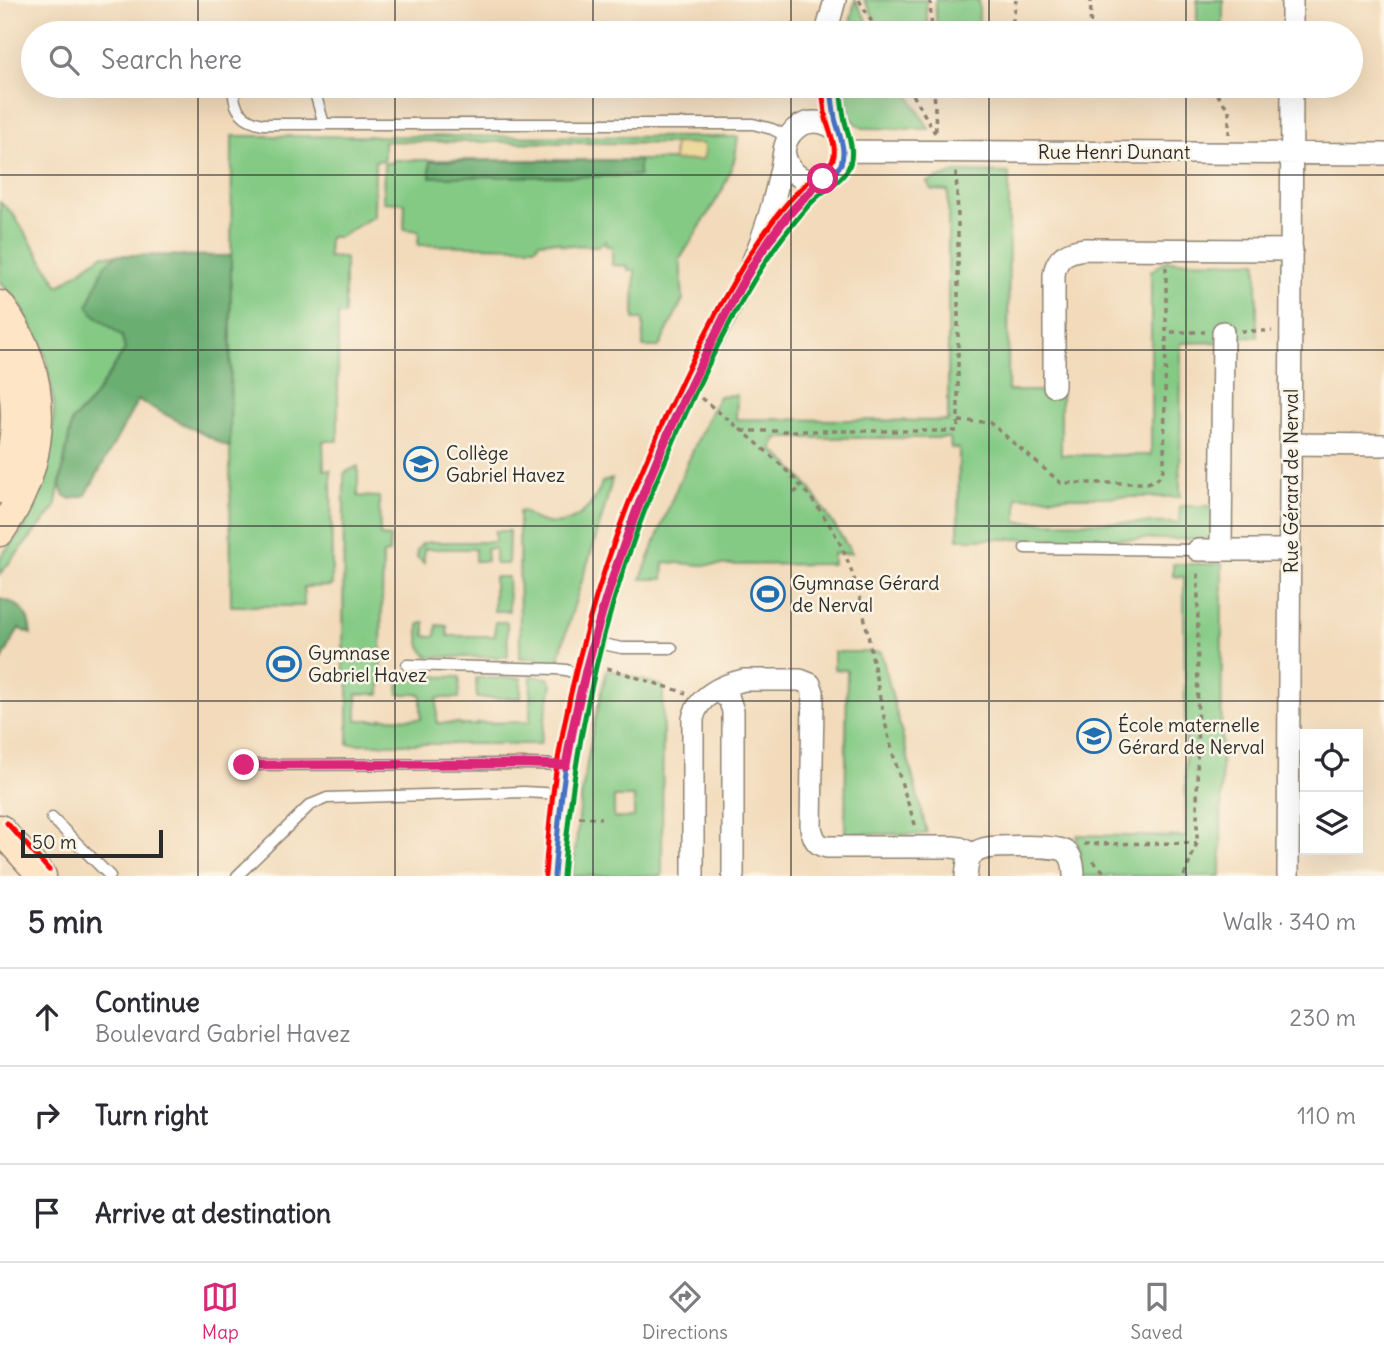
<!DOCTYPE html>
<meta charset="utf-8">
<style>
body{margin:0;font-family:Delius,sans-serif;background:#f7f7f7;color:#2b2b33}
.controls{position:absolute;right:21px;bottom:21px;display:grid;overflow:hidden;border-radius:0px;box-shadow:0 7px 28px #0002}
.controls button{width:63px;height:63px;display:grid;place-items:center;padding:0;border:0;border-bottom:2px solid #e1e1e2;background:#fff;color:#2b2b33;font:35px sans-serif}
.scale{position:absolute;left:21px;bottom:18px;width:142px;box-sizing:border-box;padding-left:7px;border:4px solid #2b2b2b;border-top:0;font-size:19px;line-height:24px;white-space:nowrap;color:#2b2b2b;-webkit-text-stroke:5px #fcf5e5;paint-order:stroke}
.stop{position:absolute;width:21px;height:21px;margin:-16px;border:5px solid #db2777;border-radius:50%;background:#fff}
.stop.end{background:#db2777;border-color:#fff;box-shadow:0 2px 7px #0008}
.list{margin:0;padding:0;list-style:none}
h2{display:flex;justify-content:space-between;align-items:center;height:91px;margin:0;padding:0 28px;font-size:30px}
h2 small{font-size:23px;font-weight:400;color:#7c7c81}
.list li{display:grid;grid-template-columns:46px 1fr auto;gap:21px;align-items:center;box-sizing:border-box;height:98px;padding:0 28px;border-top:2px solid #e1e1e2}
.list b{display:block;font-size:26px;white-space:nowrap}
.list p{margin:0;font-size:23px;white-space:nowrap;color:#7c7c81}
.list em{font-size:23px;font-style:normal;color:#7c7c81}
.icon{flex:none;width:38px;height:38px;fill:none;stroke:currentColor;stroke-width:2;stroke-linecap:round;stroke-linejoin:round}
.map{position:relative;flex:none;width:1384px;height:876px;overflow:hidden}
.search{position:absolute;background:#fff;box-shadow:0 7px 28px #0002;left:21px;right:21px;top:21px;height:77px;display:flex;align-items:center;gap:18px;box-sizing:border-box;padding:0 24px;border-radius:38px;color:#7c7c81;font-size:26px}
.sheet{height:385px;background:#fff}
nav{display:flex;justify-content:space-around;align-items:center;box-sizing:border-box;height:98px;border-top:2px solid #e1e1e2;background:#fff;font-size:19px;color:#7c7c81}
nav a{display:grid;justify-items:center;gap:4px}
nav .on{color:#db2777}
.map>svg:first-child{display:block}
</style>
<div class="map">
<svg width="1384" height="876" viewBox="0 0 1384 876">
<rect width="100%" height="100%" fill="#fcf5e5"/>
<filter id="ink" filterUnits="userSpaceOnUse"><feTurbulence type="fractalNoise" baseFrequency=".0143" numOctaves="2"/><feDisplacementMap in="SourceGraphic" scale="14" xChannelSelector="R" yChannelSelector="G"/><feConvolveMatrix kernelMatrix="1 2 1 2 8 2 1 2 1" color-interpolation-filters="sRGB"/></filter>
<filter id="wash" filterUnits="userSpaceOnUse"><feTurbulence type="fractalNoise" baseFrequency=".00686" numOctaves="4" result="noise"/><feDisplacementMap in="SourceGraphic" scale="28" xChannelSelector="R" yChannelSelector="G"/><feGaussianBlur stdDeviation="1.57" result="paint"/><feColorMatrix in="noise" values="0 0 0 0 0 0 0 0 0 0 0 0 0 0 0 0 0 1.4 0 .05"/><feComposite in="paint" operator="in"/></filter>
<g filter="url(#wash)">
<rect width="100%" height="100%" fill="#f2daba"/>
<path fill="#84ca85" stroke="#587a58" stroke-width="2" fill-rule="evenodd" d="M855,0L874,33H848Z
M864,0H926L928,33H883Z
M935,0H979V22L953,33H937Z
M1197,0H1223V33H1197Z
M843,86H904L929,129L863,128C846,120 847,102 843,86Z
M232,136L738,137L735,158L722,191L680,259L683,299L659,347H643V319H634L635,270H628V266L612,265V246H606L605,241L598,246L561,245V243L552,241L539,242L536,247L418,245L419,231L404,229L405,203L383,202L384,163H392L393,160H701L703,144L384,141V160L375,161L374,216L340,237H329L328,257L345,258V315H338V441H323L324,470H331L332,586L304,587V606H231L230,444Z
M956,172L1009,173L1008,391H1061V455H1151V271L1166,261L1257,262V337L1224,338L1223,342L1181,343L1180,497H1017V522L1179,523L1180,506H1214V539H958L959,449L951,448L950,438H777L772,449L789,464L810,488L852,553L833,554V564L702,565L664,562L663,579H641C665,516 688,456 719,396L737,395L736,419L948,421V191L932,190L927,182Z
M0,202L13,214L59,286L102,255H117L104,266L95,315L122,336L125,350L92,400L72,421L55,508L0,574V557L25,527L44,483L52,445L54,405L45,353L20,304L0,282Z
M358,466V496L379,497L380,536L390,537L389,553L383,554L380,694H357V720H380L381,718L421,719V694H398L399,676L460,677L459,698H437V723H459L460,725H477V723L530,722L531,676L548,678L552,685L540,744H348V678H343L344,473Z
M612,479C598,542 572,601 558,663L537,658H520L519,512L523,511C554,538 592,518 602,482Z
M495,531H509L508,564H495V548L486,549L487,561H475V549H424V563L417,557V550L422,544L429,542H495Z
M1173,564H1222L1221,876H1080V853L1077,844V835L1186,837L1184,577L1173,576Z
M494,577H508L509,611H494Z
M423,622H425V636H436L437,625L447,626L448,636H495V622H507L508,657H429C418,649 419,638 419,625Z
M834,652H881L927,833L919,835L845,833L847,670L834,669Z
M607,669L663,686L662,876H572L582,793L592,733ZM614,797H634V818H614Z
M521,678V698H477L476,678Z"/>
<path fill="#6bae72" stroke="#4b6c4e" stroke-width="2" d="M639,160V176L430,177V161Z
M117,255L231,256L230,444L228,447L138,400L86,495L71,499L63,494L60,485L72,421L92,400L125,350L122,336L95,315L88,306L104,266Z
M0,599C21,603 29,613 31,634L19,628L0,664Z"/>
<path fill="#eeda9e" stroke="#8c8264" stroke-width="2" d="M674,143L703,144C705,149 705,155 702,160L673,161Z"/>
</g>
<g filter="url(#ink)">
<g fill="none" stroke-linecap="round" stroke-linejoin="round">
<g stroke="#8e8272" stroke-width="13">
<path id="lane" d="M234,86C232,108 242,120 263,124H753L772,129L788,137
M313,86L324,124
M1025,548L1198,550
M593,642L622,648H672
M407,665L556,669L566,670L584,676
M244,765L528,764L566,765
M52,818L110,876
M237,876L310,805L327,798L523,792L562,794"/>
</g>
<g stroke="#8e8272" stroke-width="24">
<path id="street" d="M826,33L835,0
M1292,33V0
M831,86L838,134
M843,151L1384,154
M769,243L789,214L823,179
M1054,386V275C1056,257 1067,251 1085,249L1292,250
M1291,444L1384,445
M1198,550H1290
M1221,550L1223,332
M718,690L729,699L733,711V876
M972,854C977,851 981,849 987,848C999,846 1056,845 1065,851C1073,856 1074,867 1074,876
M554,876C559,820 564,764 576,708C599,603 638,502 680,404C700,358 728,317 748,272C767,231 778,190 785,146C796,107 851,119 843,157C841,166 835,174 826,178C805,188 786,171 784,150
M693,876V719C697,696 723,685 744,680H800L810,684L813,692V699L811,828C814,839 816,845 827,847H952L960,848L972,854
M966,876L968,861L972,854
M1288,876L1292,86"/>
</g>
<g stroke="#8e8272" stroke-width="31">
<path id="secondary" d="M0,305C52,375 49,461 0,532
M0,344C20,392 20,441 0,489
M0,829L42,876"/>
</g>
<path stroke="#8e8272" stroke-width="3.5" stroke-dasharray="5 5" stroke-linecap="butt" d="M859,0L878,33
M930,0L932,33
M1011,33L1016,0
M1090,33L1091,0
M908,86L935,133
M934,86L936,132
M1211,86L1229,110V134
M977,90L1013,91
M1166,267V332H1205
M1241,331H1272
M701,398C749,436 797,472 829,524C864,579 868,645 882,707C890,749 903,789 917,830
M959,421L989,422L1061,483H1147C1158,480 1163,475 1164,464L1166,332
M742,431H958V217L956,172L955,170
M794,493L802,486
M607,668L686,693
M579,817L601,818
M1084,844L1197,843
M1093,861L1108,876
M1184,876L1197,843L1198,570"/>
<use href="#lane" stroke="#fff" stroke-width="10"/>
<use href="#street" stroke="#fff" stroke-width="21"/>
<use href="#secondary" stroke="#fee5c5" stroke-width="28"/>
<g stroke="#fcf5e5" stroke-width="10">
<path id="bus-1" d="M554,876C557,839 560,802 566,766C584,657 616,553 659,452C680,403 703,355 729,309C742,284 756,260 772,236C783,221 796,205 809,192C819,183 835,176 841,164C847,149 838,132 835,118C833,107 832,97 831,86"/>
</g>
<g stroke="#fcf5e5" stroke-width="10">
<path id="bus-2" d="M563,876C575,727 608,588 669,452C699,382 733,308 776,246C788,230 800,214 813,201C825,188 844,181 850,164C855,148 847,133 844,117C842,107 841,96 840,86"/>
</g>
<g stroke="#fcf5e5" stroke-width="10">
<path id="bus-3" d="M7,823L49,870
M545,875C548,838 551,801 557,765C575,656 607,548 652,447C673,398 696,351 721,304C735,280 748,255 765,232C779,212 795,192 814,177C820,171 830,167 833,159C838,147 828,130 826,118C824,108 823,97 822,87"/>
</g>
<use href="#bus-1" stroke="#4472c4" stroke-width="5"/>
<use href="#bus-2" stroke="#093" stroke-width="5"/>
<use href="#bus-3" stroke="#fe0000" stroke-width="5"/>
</g>
</g>
<g fill="none" stroke-linecap="round" stroke-linejoin="round" filter="url(#ink)">
<path stroke="#db2777" stroke-width="9" d="M244,765L528,764L566,765C590,625 638,491 701,364C726,312 752,258 790,213C800,201 812,190 823,179"/>
</g>
<path fill="none" stroke="#2b2b2b" stroke-width="2" stroke-opacity="0.55" d="M198,0V33M395,0V33M593,0V33M791,0V33M989,0V33M1186,0V33M198,86V876M395,86V876M593,86V876M791,86V876M989,86V876M1186,86V876M0,175H1384M0,350H1384M0,526H1384M0,701H1384"/>
<defs>
<g id="school-ring" transform="scale(1.75)"><circle r="9.5" fill="#fcf5e5" stroke="#1f6fb2" stroke-width="1.5"/><path d="M0-5L7-2L0 1L-7-2ZM-4 1L0 2.5L4 1V4Q0 6-4 4Z" fill="#1f6fb2"/></g>
<g id="stadium-ring" transform="scale(1.75)"><circle r="9.5" fill="#fcf5e5" stroke="#1f6fb2" stroke-width="1.5"/><path d="M0-5a6.5 5 0 1 0 0 10a6.5 5 0 1 0 0-10ZM-3.5-1.8h7v3.6h-7Z" fill="#1f6fb2"/></g>
</defs>
<g fill-rule="evenodd">
<use href="#school-ring" x="421" y="464"/>
<use href="#stadium-ring" x="768" y="594"/>
<use href="#stadium-ring" x="284" y="664"/>
<use href="#school-ring" x="1094" y="736"/>
</g>
<g text-anchor="middle" stroke-width="5" stroke-linejoin="round" paint-order="stroke">
<g font-size="19" fill="#2b2b2b" stroke="#fcf5e5">
<text x="1114" y="159">Rue Henri Dunant</text>
<text transform="translate(1291 481) rotate(-90)" y="7">Rue Gérard de Nerval</text>
</g>
<g font-size="19" fill="#2b2b2b" stroke="#fcf5e5" text-anchor="start">
<text x="446" y="460">Collège<tspan x="446" dy="22">Gabriel Havez</tspan></text>
<text x="792" y="590">Gymnase Gérard<tspan x="792" dy="22">de Nerval</tspan></text>
<text x="308" y="660">Gymnase<tspan x="308" dy="22">Gabriel Havez</tspan></text>
<text x="1118" y="732">École maternelle<tspan x="1118" dy="22">Gérard de Nerval</tspan></text>
</g>
</g>
</svg>
<div class="controls">
<button><svg class="icon" aria-label="locate" viewBox="0 0 24 24"><circle cx="12" cy="12" r="6"/><path d="M12 2v4M12 18v4M2 12h4M18 12h4"/></svg></button>
<button><svg class="icon" aria-label="layers" viewBox="0 0 24 24"><path d="M12 4l9 5-9 5-9-5zM3 14l9 5 9-5"/></svg></button>
</div>
<div class="scale">50 m</div>
<div class="stop" style="left:823px;top:179px"></div>
<div class="stop end" style="left:244px;top:765px"></div>
<div class="search"><svg class="icon" aria-label="search" viewBox="0 0 24 24"><circle cx="10" cy="10" r="6"/><path d="M15 15l6 6"/></svg>Search here</div>
</div>
<section class="sheet">
<h2>5 min<small>Walk · 340 m</small></h2>
<ul class="list">
<li><svg class="icon" aria-label="ahead" viewBox="0 0 24 24"><path d="M12 20V5M6 11l6-6 6 6"/></svg><div><b>Continue</b><p>Boulevard Gabriel Havez</p></div><em>230 m</em></li>
<li><svg class="icon" aria-label="right" viewBox="0 0 24 24"><path d="M7 20v-9h11M14 6l5 5-5 5"/></svg><div><b>Turn right</b></div><em>110 m</em></li>
<li><svg class="icon" aria-label="arrive" viewBox="0 0 24 24"><path d="M6 21V4h12l-3 4 3 4H6"/></svg><div><b>Arrive at destination</b></div></li>
</ul>
</section>
<nav>
<a class="on"><svg class="icon" aria-label="map" viewBox="0 0 24 24"><path d="M3 6l6-2 6 2 6-2v14l-6 2-6-2-6 2zM9 4v14M15 6v14"/></svg>Map</a>
<a><svg class="icon" aria-label="directions" viewBox="0 0 24 24"><path d="M12 3l9 9-9 9-9-9zM9 14v-3h6M13 9l2 2-2 2"/></svg>Directions</a>
<a><svg class="icon" aria-label="saved" viewBox="0 0 24 24"><path d="M7 4h10v16l-5-4-5 4z"/></svg>Saved</a>
</nav>
